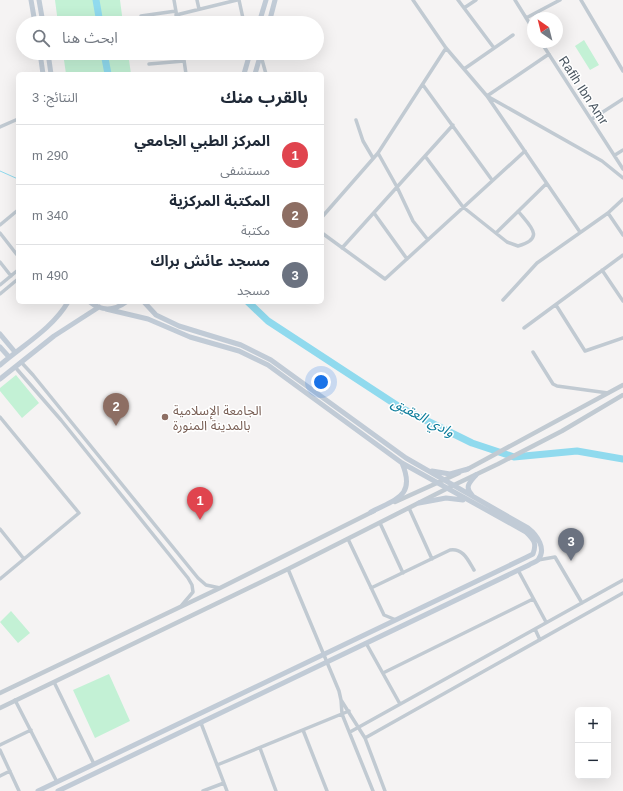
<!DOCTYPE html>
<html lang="ar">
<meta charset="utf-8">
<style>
body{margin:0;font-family:Helvetica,"Noto Sans Arabic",sans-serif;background:#f6f6f7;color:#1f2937;direction:rtl}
.controls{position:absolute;right:12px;bottom:12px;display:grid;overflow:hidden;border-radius:6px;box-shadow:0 4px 16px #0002}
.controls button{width:36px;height:36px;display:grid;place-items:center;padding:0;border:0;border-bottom:1px solid #e0e1e3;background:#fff;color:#1f2937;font:20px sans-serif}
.compass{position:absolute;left:527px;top:12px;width:36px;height:36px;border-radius:50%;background:#fff;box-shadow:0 4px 16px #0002;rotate:325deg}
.you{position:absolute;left:321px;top:382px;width:14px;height:14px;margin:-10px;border:3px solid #fff;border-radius:50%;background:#1a73e8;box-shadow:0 0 0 6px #1a73e833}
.badge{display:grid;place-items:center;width:26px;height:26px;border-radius:50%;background:#1a73e8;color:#fff;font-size:13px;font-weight:700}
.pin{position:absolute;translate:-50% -33px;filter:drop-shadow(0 1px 2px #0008)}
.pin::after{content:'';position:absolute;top:21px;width:14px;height:12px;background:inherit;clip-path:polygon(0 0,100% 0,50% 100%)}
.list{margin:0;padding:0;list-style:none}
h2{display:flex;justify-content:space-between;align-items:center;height:52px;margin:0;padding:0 16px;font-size:17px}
h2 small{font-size:13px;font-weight:400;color:#747a83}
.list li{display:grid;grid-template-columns:26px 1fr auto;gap:12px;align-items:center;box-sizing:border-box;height:60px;padding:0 16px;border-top:1px solid #e0e1e3}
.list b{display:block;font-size:15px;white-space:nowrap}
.list p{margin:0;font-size:13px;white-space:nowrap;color:#747a83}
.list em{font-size:13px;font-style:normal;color:#747a83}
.icon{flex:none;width:22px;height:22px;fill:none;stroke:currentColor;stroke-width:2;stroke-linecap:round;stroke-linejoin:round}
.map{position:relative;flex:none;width:623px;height:791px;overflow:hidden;direction:ltr}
.search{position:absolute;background:#fff;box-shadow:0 4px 16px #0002;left:16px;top:16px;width:308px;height:44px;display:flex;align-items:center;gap:10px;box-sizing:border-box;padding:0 14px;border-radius:22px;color:#747a83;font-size:15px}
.panel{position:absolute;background:#fff;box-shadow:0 4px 16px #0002;left:16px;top:72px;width:308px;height:232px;border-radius:6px;direction:rtl}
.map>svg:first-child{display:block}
</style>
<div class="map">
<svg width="623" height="791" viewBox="0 0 623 791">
<rect width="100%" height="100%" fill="#f5f3f3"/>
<path fill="#c3f1d5" d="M55,0H120L123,23H58Z
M584,40L599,65L590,70L575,46Z
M63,53H128L131,74H66Z
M16,375L39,403L22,418L0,391V388Z
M11,611L30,633L18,643L0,622Z
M109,674L130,721L95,738L73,690Z"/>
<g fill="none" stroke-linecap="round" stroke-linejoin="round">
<path stroke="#90daee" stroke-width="1" d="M0,171L18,179"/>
<path stroke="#90daee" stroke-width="7" d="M96,0L100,23
M104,53L108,74
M248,302L268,321L401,408L472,443L514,457L577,451L623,459"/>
<path stroke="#c1cad2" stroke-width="3.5" d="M174,0L178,23
M197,0L199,9
M239,0L244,23
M413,0L446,48L487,96L602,161L623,178
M458,0L494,48
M515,0L533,29
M581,0L623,71
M464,8L476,0
M176,15L237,0
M141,16L176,11
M526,18L560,0
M541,42L623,169
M183,53L186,74
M549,54L487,96L580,232
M261,56L266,74
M149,64L184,61
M464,69L513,35
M260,74H261
M423,85L492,180
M592,119L623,99
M356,120L363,141L373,158
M0,127L18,119
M378,153L397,187L413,221L428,240
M615,155L623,150
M425,156L463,207L507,242L518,246C546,238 530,226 518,211
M374,213L407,259
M608,213L623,235
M322,217L378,153L446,48
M0,225L18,210
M0,233L18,256
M322,233L385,279L525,151
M496,233L546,184
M342,248L453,125
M0,262L11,276
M602,270L623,301
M0,285L18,270
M0,294L18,279
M503,300L537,263L608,213L623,199
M556,305L585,351L623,338
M524,328L623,255
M533,352L553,384L557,386L608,393
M21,362L33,375L198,578L206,585L220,588
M15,367L61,420L188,578L192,585L193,592L182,605
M0,417L79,513L24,559
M409,508L432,559
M380,523L403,573
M0,529L24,559L0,579
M348,539L384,615L396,620
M538,560L555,557L582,603
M288,569L339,691L341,700L342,714L373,791
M518,570L546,622
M371,588L450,550C463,548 468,560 474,570
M535,629L540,640
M366,643L400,704
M383,673L533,599
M54,682L94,764
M15,700L57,782
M341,700L365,738L385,791
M201,723L227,791
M303,730L327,791
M350,732L623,580
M365,738L623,593
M0,745L31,730
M260,748L276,791
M0,750L19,791
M217,765L349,711
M0,776L10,771
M203,791L224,783"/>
<path stroke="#c1cad2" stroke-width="4.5" d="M466,470L623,385
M395,502L459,473
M0,693L220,588L374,511
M0,708L288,569L454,485L498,464L562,431L623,395"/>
<path stroke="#c1cbd6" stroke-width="5" d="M31,0L35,23
M39,0L43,23
M259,23L266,0
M269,23L275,0
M40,53L43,74
M48,53L51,74
M244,74L250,53
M255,74L261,53
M90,302C101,311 114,311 126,302
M0,334L15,352
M0,347L9,357
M0,365C23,345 52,329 68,302
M0,379L54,336L99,307
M432,471L450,474L468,469
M472,495C464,487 470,482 476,475
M419,503L446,498L463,500
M371,512C396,499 416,496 402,463
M38,791L525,558L533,554C537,543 534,540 526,532L402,463L268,365L239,351L190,337L148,319L106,309
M58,791L529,565C532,563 536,562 538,560C547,549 537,535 528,528L406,458L271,360L241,345L179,326L156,315L144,302"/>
</g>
<circle fill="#8d6e63" stroke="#fff" stroke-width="1.5" cx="165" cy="417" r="4"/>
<g text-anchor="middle" stroke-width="3" stroke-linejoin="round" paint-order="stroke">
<g font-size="13" fill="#4a5661" stroke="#fff">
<text transform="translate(584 90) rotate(57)" y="5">Rafih Ibn Amr</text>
</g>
<g font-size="13" fill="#785e54" stroke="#fff" text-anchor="start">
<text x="173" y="415">الجامعة الإسلامية<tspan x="173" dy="15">بالمدينة المنورة</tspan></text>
</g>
<g font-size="14" font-style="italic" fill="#0c7c9b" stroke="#fff">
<text transform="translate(423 417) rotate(28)" y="5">وادي العقيق</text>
</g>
</g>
</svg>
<div class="controls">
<button>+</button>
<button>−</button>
</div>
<svg class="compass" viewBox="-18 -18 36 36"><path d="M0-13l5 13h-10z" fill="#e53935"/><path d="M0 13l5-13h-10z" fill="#747a83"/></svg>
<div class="you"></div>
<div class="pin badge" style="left:200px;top:520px;background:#e0444e">1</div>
<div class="pin badge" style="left:116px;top:426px;background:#8d6e63">2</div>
<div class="pin badge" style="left:571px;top:561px;background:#6b7280">3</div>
<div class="search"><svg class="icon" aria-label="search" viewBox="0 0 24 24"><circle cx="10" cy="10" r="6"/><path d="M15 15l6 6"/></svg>ابحث هنا</div>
<section class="panel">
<h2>بالقرب منك<small>النتائج: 3</small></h2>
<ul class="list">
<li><span class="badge" style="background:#e0444e">1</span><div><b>المركز الطبي الجامعي</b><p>مستشفى</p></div><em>290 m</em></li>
<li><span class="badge" style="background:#8d6e63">2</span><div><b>المكتبة المركزية</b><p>مكتبة</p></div><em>340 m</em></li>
<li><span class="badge" style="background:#6b7280">3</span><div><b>مسجد عائش براك</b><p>مسجد</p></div><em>490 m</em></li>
</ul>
</section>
</div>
